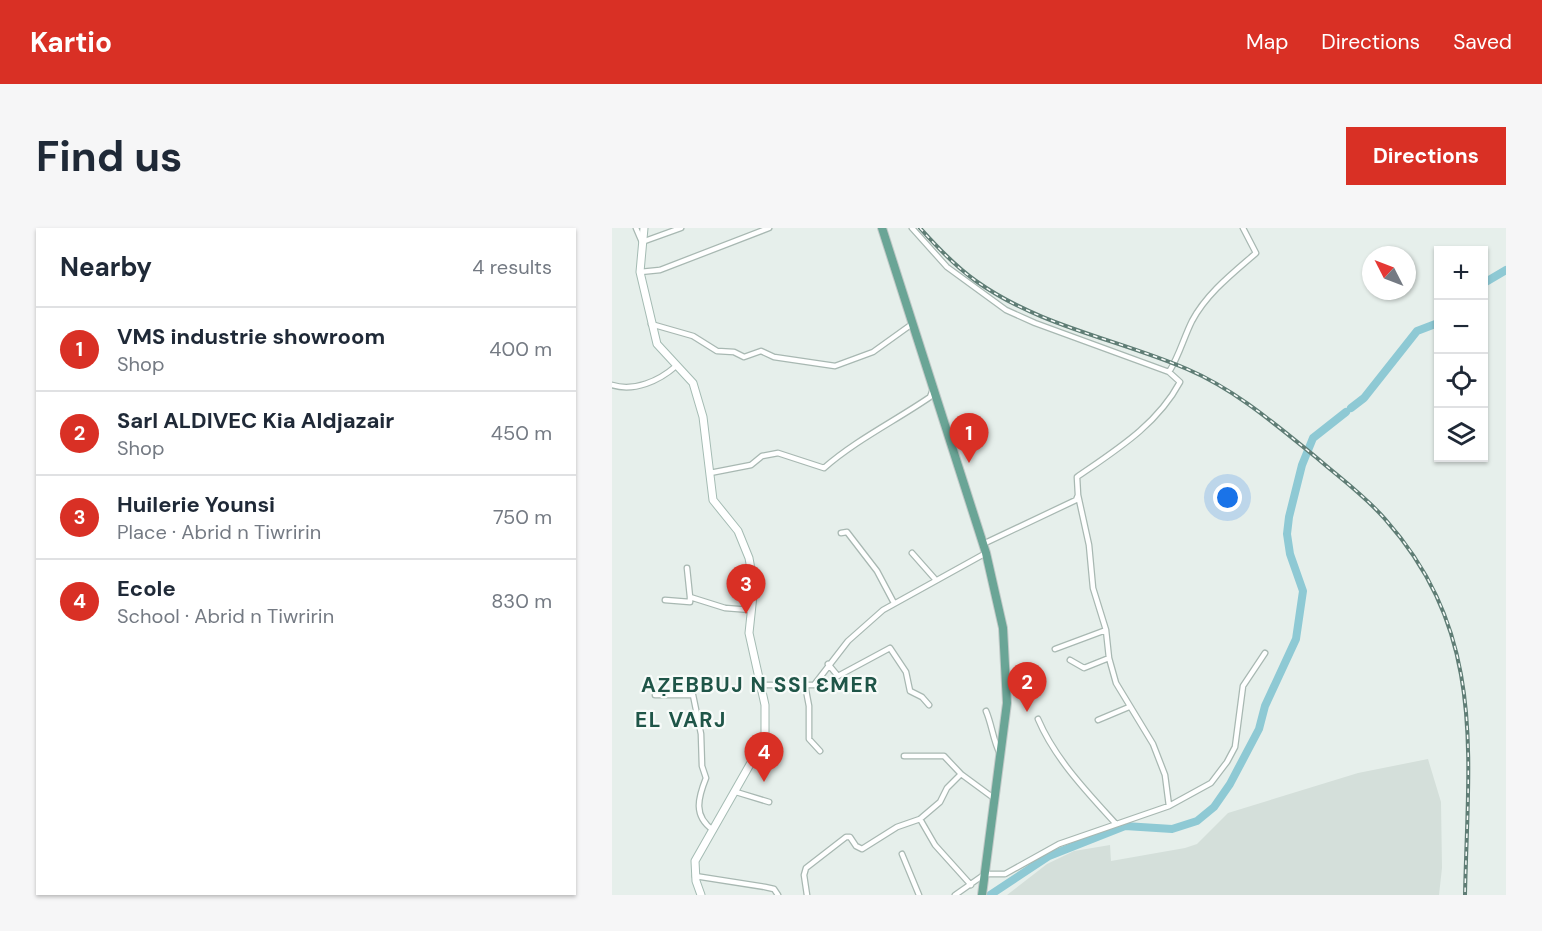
<!DOCTYPE html>
<meta charset="utf-8">
<style>
body{margin:0;font-family:"DM Sans",sans-serif;background:#f6f6f7;color:#1f2937}
.controls{position:absolute;right:18px;top:18px;display:grid;overflow:hidden;border-radius:0px;box-shadow:0 2px 4px #0004}
.controls button{width:54px;height:54px;display:grid;place-items:center;padding:0;border:0;border-bottom:2px solid #e0e1e3;background:#fff;color:#1f2937;font:30px sans-serif}
.compass{position:absolute;left:750px;top:18px;width:54px;height:54px;border-radius:50%;background:#fff;box-shadow:0 2px 4px #0004;rotate:312deg}
.you{position:absolute;left:616px;top:270px;width:21px;height:21px;margin:-15px;border:4px solid #fff;border-radius:50%;background:#1a73e8;box-shadow:0 0 0 9px #1a73e833}
.badge{display:grid;place-items:center;width:39px;height:39px;border-radius:50%;background:#d93025;color:#fff;font-size:20px;font-weight:700}
.pin{position:absolute;translate:-50% -50px;filter:drop-shadow(0 2px 3px #0008)}
.pin::after{content:'';position:absolute;top:32px;width:21px;height:18px;background:inherit;clip-path:polygon(0 0,100% 0,50% 100%)}
.list{margin:0;padding:0;list-style:none}
h2{display:flex;justify-content:space-between;align-items:center;height:78px;margin:0;padding:0 24px;font-size:26px}
h2 small{font-size:20px;font-weight:400;color:#747a83}
.list li{display:grid;grid-template-columns:39px 1fr auto;gap:18px;align-items:center;box-sizing:border-box;height:84px;padding:0 24px;border-top:2px solid #e0e1e3}
.list b{display:block;font-size:22px;white-space:nowrap}
.list p{margin:0;font-size:20px;white-space:nowrap;color:#747a83}
.list em{font-size:20px;font-style:normal;color:#747a83}
.icon{flex:none;width:33px;height:33px;fill:none;stroke:currentColor;stroke-width:2;stroke-linecap:round;stroke-linejoin:round}
.map{position:relative;flex:none;width:894px;height:667px;overflow:hidden;border-radius:0px}
header{display:flex;align-items:center;gap:36px;box-sizing:border-box;height:84px;padding:0 30px;background:#d93025;color:#fff}
header strong{font-size:28px}
nav{display:flex;gap:33px;margin-inline-start:auto;font-size:21px}
.intro{display:flex;align-items:center;justify-content:space-between;box-sizing:border-box;height:144px;padding:0 36px}
h1{margin:0;font-size:42px}
.button{padding:15px 27px;border-radius:0px;background:#d93025;color:#fff;font-size:21px;font-weight:700}
main{display:flex;gap:36px;padding:0 36px}
aside{flex:1;background:#fff;border-radius:0px;box-shadow:0 2px 4px #0004}
.map>svg:first-child{display:block}
</style>
<header>
<strong>Kartio</strong>
<nav><a>Map</a><a>Directions</a><a>Saved</a></nav>
</header>
<div class="intro"><h1>Find us</h1><a class="button">Directions</a></div>
<main>
<aside>
<h2>Nearby<small>4 results</small></h2>
<ul class="list">
<li><span class="badge">1</span><div><b>VMS industrie showroom</b><p>Shop</p></div><em>400 m</em></li>
<li><span class="badge">2</span><div><b>Sarl ALDIVEC Kia Aldjazair</b><p>Shop</p></div><em>450 m</em></li>
<li><span class="badge">3</span><div><b>Huilerie Younsi</b><p>Place · Abrid n Tiwririn</p></div><em>750 m</em></li>
<li><span class="badge">4</span><div><b>Ecole</b><p>School · Abrid n Tiwririn</p></div><em>830 m</em></li>
</ul>
</aside>
<div class="map">
<svg width="894" height="667" viewBox="0 0 894 667">
<rect width="100%" height="100%" fill="#e6efeb"/>
<path fill="#d4dfda" d="M816,531L829,574L830,640L827,667H395L435,636L462,623L498,617L499,633L573,620L585,616L616,585L746,545Z"/>
<g fill="none" stroke-linecap="round" stroke-linejoin="round">
<path stroke="#8ec9d4" stroke-width="8" d="M872,55L894,42
M739,180L752,170L805,103L826,95
M378,667L437,628L513,598L560,601L585,593L602,579L618,556L647,501L653,478L684,411L691,363L678,326L675,306L677,289L690,237L701,210L734,184"/>
<g stroke="#a8b8b2" stroke-width="7">
<path id="street" d="M24,0L30,14L69,0
M300,0L335,39L394,82L423,95L557,144L568,154C545,197 504,222 465,249L466,267L464,272L371,316
M28,44L48,42L157,0
M39,96L81,108L105,123L122,124L132,129L149,123L162,129L223,138L261,124L300,96
M557,144C567,128 572,109 580,93C595,65 621,45 644,25L631,0
M0,157C22,164 47,153 64,138
M98,245L139,237L150,228L166,225L212,240C244,212 283,193 318,169L321,161
M466,267L477,317L481,360L494,402L497,430L504,455L541,516L553,547L557,578
M229,305L235,304L265,343L282,375
M300,325L323,351
M75,340L78,369L113,380L139,382
M53,372L78,374V369
M443,421L494,402
M458,432L472,440L497,430
M216,436L226,448L278,420L294,444L298,463L310,469L317,477
M150,457H202L236,413L271,382L374,325
M193,457L197,478V511L208,523
M43,467H81L89,506L90,538L94,550C86,570 81,588 101,602
M374,483C380,497 381,512 388,526
M426,491C443,531 475,564 504,596
M486,492L517,479
M292,528H332L349,546
M124,564L157,574
M308,591L323,617L359,657
M290,626L307,667
M83,648L153,659L162,661L166,667
M195,667L192,647L194,640L234,609H238L244,618L250,621L285,599L308,591L328,574L335,560L349,546L383,571
M343,667L373,646H393L447,616L557,578L599,555L615,534L623,519L631,458L653,425"/>
</g>
<g stroke="#a4bbb3" stroke-width="9">
<path id="secondary" d="M32,0L28,44L45,116L81,155L91,189L101,272L126,303L137,330L142,358L137,405L153,477V510L83,633L84,653L89,667"/>
</g>
<g stroke="#c2cac8" stroke-width="10">
<path id="primary" d="M270,0L374,325L391,400L395,475L370,667"/>
</g>
<use href="#street" stroke="#fff" stroke-width="4.5"/>
<use href="#secondary" stroke="#fff" stroke-width="7"/>
<use href="#primary" stroke="#6aa596" stroke-width="8"/>
<g stroke="#5f7d75" stroke-width="4">
<path id="rail" d="M308,0C325,19 343,38 364,53C427,98 505,111 575,141C624,162 664,197 705,230C728,250 753,268 773,291C875,406 856,525 853,667"/>
</g>
<use href="#rail" stroke="#f7fbf9" stroke-width="1.5" stroke-dasharray="4.5" stroke-linecap="butt"/>
</g>
<g text-anchor="middle" stroke-width="4.5" stroke-linejoin="round" paint-order="stroke">
<g font-size="21" font-weight="bold" letter-spacing="1.5" fill="#1f5548" stroke="#f7fbf9">
<text x="148" y="464">AẒEBBUJ N SSI ƐMER</text>
<text x="69" y="499">EL VARJ</text>
</g>
</g>
</svg>
<div class="controls">
<button>+</button>
<button>−</button>
<button><svg class="icon" aria-label="locate" viewBox="0 0 24 24"><circle cx="12" cy="12" r="6"/><path d="M12 2v4M12 18v4M2 12h4M18 12h4"/></svg></button>
<button><svg class="icon" aria-label="layers" viewBox="0 0 24 24"><path d="M12 4l9 5-9 5-9-5zM3 14l9 5 9-5"/></svg></button>
</div>
<svg class="compass" viewBox="-18 -18 36 36"><path d="M0-13l5 13h-10z" fill="#e53935"/><path d="M0 13l5-13h-10z" fill="#747a83"/></svg>
<div class="you"></div>
<div class="pin badge" style="left:357px;top:235px">1</div>
<div class="pin badge" style="left:415px;top:484px">2</div>
<div class="pin badge" style="left:134px;top:386px">3</div>
<div class="pin badge" style="left:152px;top:554px">4</div>
</div>
</main>
